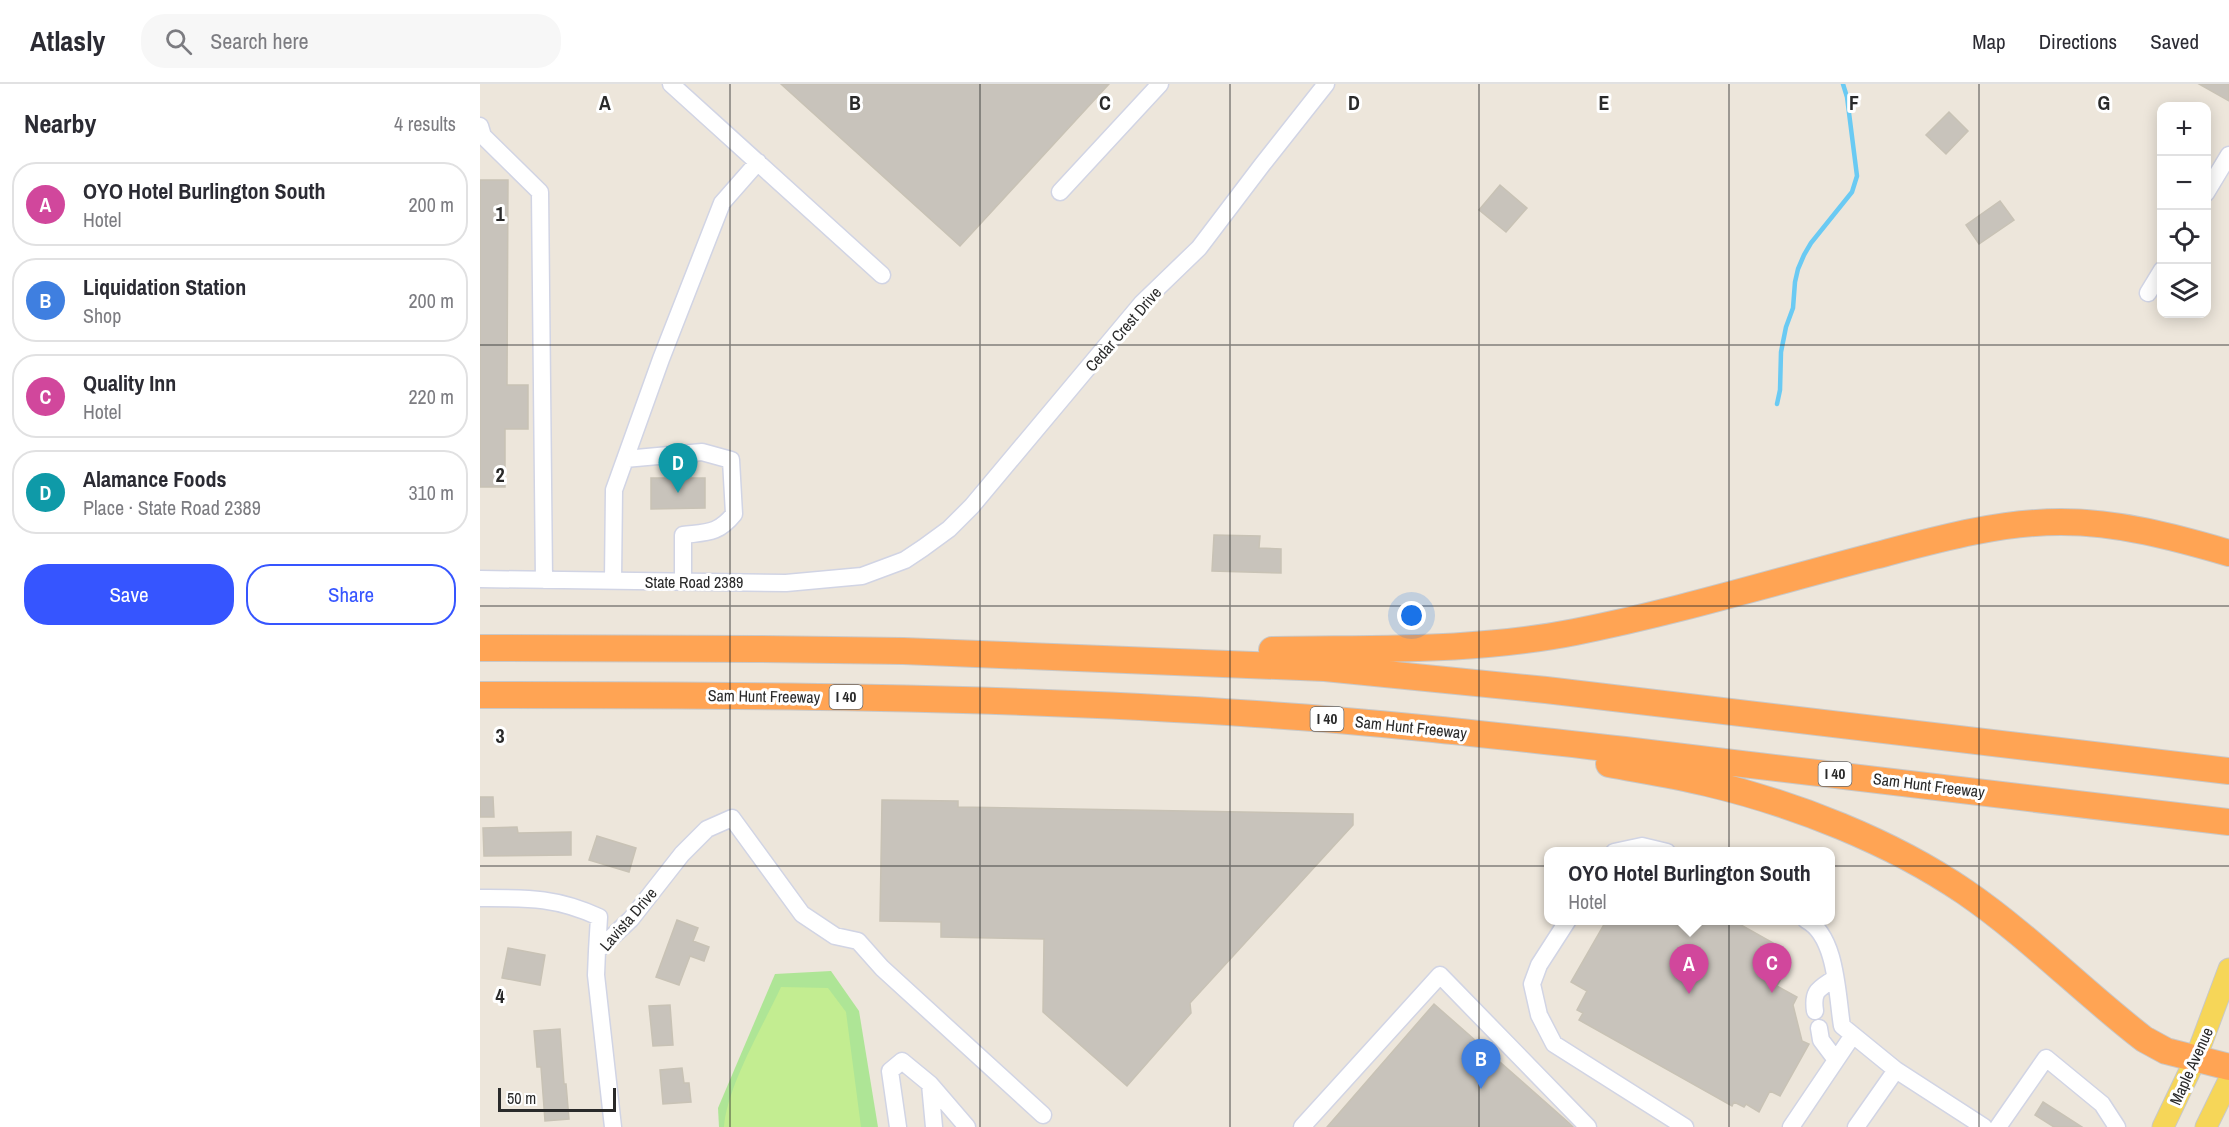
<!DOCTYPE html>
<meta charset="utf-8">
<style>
body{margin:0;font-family:"Archivo Narrow",sans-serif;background:#f7f7f7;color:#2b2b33}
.controls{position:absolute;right:18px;top:18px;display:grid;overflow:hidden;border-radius:12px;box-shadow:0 3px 15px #0003}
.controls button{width:54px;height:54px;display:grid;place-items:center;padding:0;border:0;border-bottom:2px solid #e1e1e2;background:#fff;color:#2b2b33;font:30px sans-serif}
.scale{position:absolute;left:18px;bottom:15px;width:118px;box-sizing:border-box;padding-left:6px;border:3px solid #2a2a2a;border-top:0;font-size:16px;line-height:21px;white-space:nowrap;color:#2a2a2a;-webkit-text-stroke:4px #fff;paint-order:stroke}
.you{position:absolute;left:932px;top:532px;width:21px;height:21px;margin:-15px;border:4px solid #fff;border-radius:50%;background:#1a73e8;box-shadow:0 0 0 9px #1a73e833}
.badge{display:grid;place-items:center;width:39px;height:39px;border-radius:50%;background:#3655ff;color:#fff;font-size:20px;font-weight:700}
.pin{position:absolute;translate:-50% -50px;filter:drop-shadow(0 2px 3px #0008)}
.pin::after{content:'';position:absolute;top:32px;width:21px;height:18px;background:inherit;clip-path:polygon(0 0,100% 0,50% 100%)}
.popup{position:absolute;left:1064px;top:763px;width:291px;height:78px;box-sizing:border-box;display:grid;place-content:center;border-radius:12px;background:#fff;filter:drop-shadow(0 2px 4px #0005);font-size:20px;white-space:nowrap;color:#7c7c81}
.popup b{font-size:22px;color:#2b2b33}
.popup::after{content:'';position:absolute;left:50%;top:100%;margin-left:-12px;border:12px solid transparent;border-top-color:#fff}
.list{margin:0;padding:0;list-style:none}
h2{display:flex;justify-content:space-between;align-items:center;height:78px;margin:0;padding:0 24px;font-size:26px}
h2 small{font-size:20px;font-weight:400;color:#7c7c81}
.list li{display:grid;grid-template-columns:39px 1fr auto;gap:18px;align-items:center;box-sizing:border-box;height:84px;margin:0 12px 12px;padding:0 12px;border:2px solid #e1e1e2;border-radius:24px}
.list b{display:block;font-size:22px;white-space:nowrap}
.list p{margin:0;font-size:20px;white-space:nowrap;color:#7c7c81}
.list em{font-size:20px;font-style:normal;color:#7c7c81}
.actions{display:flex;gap:12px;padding:18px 24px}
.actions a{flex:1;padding:14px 0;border:2px solid #3655ff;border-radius:24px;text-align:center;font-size:21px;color:#3655ff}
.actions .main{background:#3655ff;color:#fff}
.icon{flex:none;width:33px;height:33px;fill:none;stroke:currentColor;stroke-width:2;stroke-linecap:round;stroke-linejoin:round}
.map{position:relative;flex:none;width:1749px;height:1043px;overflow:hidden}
header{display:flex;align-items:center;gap:36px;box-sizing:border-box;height:84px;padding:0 30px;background:#fff;border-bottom:2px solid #e1e1e2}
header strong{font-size:28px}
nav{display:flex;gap:33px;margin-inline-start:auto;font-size:21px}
.search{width:420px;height:54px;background:#f7f7f7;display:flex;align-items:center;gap:15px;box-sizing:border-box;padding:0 21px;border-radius:24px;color:#7c7c81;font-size:22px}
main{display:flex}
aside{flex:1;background:#fff}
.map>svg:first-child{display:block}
</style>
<header>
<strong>Atlasly</strong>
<div class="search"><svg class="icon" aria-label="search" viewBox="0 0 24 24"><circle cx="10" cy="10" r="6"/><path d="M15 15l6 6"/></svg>Search here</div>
<nav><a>Map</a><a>Directions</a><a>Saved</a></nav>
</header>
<main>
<aside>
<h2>Nearby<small>4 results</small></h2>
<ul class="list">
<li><span class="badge" style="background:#d1479c">A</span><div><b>OYO Hotel Burlington South</b><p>Hotel</p></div><em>200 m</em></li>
<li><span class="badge" style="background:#3f7fe0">B</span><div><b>Liquidation Station</b><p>Shop</p></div><em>200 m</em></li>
<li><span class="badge" style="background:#d1479c">C</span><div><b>Quality Inn</b><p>Hotel</p></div><em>220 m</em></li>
<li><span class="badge" style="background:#0f9aa8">D</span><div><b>Alamance Foods</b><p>Place · State Road 2389</p></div><em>310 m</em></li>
</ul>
<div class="actions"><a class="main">Save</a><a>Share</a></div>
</aside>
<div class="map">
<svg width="1749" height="1043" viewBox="0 0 1749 1043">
<rect width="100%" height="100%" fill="#ede6db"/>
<path fill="#aee596" d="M351,887L379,927L398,1043H239L238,1024L295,890Z"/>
<path fill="#c3ed91" d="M301,903L348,904L366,928L381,1043H244C247,1002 283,942 301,903Z"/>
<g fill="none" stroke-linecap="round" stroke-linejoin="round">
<path stroke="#6acaf3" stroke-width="4.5" d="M1297,320L1300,306L1301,268L1306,243L1313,224L1315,198L1318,185L1324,171L1331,159L1372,108L1377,92L1367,13L1363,0"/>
</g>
<path fill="#c8c3bb" stroke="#c8c2b5" stroke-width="1.5" d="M301,0H629L480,162Z
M1719,0H1749V17Z
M1469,28L1488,47L1466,70L1446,51Z
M0,96H28L27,301H48V345H25V403H0Z
M1020,101L1047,124L1026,148L999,126Z
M1520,117L1534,136L1499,160L1486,141Z
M171,394H225V424L171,425Z
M734,451L780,452L779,464L801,465V489L732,487Z
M0,713H13L14,733H0Z
M402,716L478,717V723L873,730V741L710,919L711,929L647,1002L563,928L564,855L461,853V838L400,837Z
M37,743L38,749L91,748V771L4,772L3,744Z
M117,752L156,764L149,788L109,776Z
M197,836L218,844L213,857L229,863L224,877L210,872L199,901L176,893Z
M1126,837H1254L1302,864L1291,884L1303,891L1297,902L1317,913L1313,921L1322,957L1329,960L1300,1012L1290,1007L1279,1028L1266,1020L1264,1023L1254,1018L1252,1022L1099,936L1103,929L1097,926L1107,907L1091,898Z
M28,864L65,871L60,901L22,894Z
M954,920L1089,1039L1093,1043H847Z
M190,921L193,961L173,962L169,922Z
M80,945L84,1000H86L89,1035L65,1037L61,983H57L54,947Z
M202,984L204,999H209L211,1018L183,1020L180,986Z
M1563,1018L1602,1043H1574L1555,1031Z"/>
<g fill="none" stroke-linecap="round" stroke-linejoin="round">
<g stroke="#d1d4e4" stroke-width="19">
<path id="minor" d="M191,0L402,191
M0,42L3,52L60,108L64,496
M580,108L680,0
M1726,109L1749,71
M1668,209L1682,186
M145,375L222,368L251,376L254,430C238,450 227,448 203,451V498
M0,495L306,499L382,492L425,476L443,464L469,445L492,422L662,219L719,164L782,81L846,0
M133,497L134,406L181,275L242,119L278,78
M1134,768L1162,762L1187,768
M0,814C47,814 76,813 119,833L117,867
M1088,836L1059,881L1052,900L1059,931L1074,960L1205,1043
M1326,836C1357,852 1357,912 1362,942L1416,986L1504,1043
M1335,927C1332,906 1339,905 1355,894
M1339,944L1341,956L1356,976
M450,1000L454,1043
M133,1043L116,891L117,867L151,835L202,770L227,745L252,734L322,830L355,852L378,857L402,884L563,1031
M418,1043L410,987L422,977L450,1000L487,1043
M822,1043L960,891L1108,1043
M1311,1043L1373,951
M1376,1043L1416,986
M1518,1043L1566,974L1622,1020L1637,1043"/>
</g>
<g stroke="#c8c8c8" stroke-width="23">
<path id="major" d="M1683,1043L1715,976L1749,885
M1726,1043L1749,996"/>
</g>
<g stroke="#c8c8c8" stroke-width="28">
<path id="highway" d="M0,564L276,565L423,567L845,584L1066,606L1749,687
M792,566C894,564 995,568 1095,548C1196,528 1294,498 1394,472C1455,456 1518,438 1581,438C1639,438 1694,453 1749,469
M0,611C259,611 518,612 776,630C902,638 1028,653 1153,667C1352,690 1551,713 1749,738
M1129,680C1161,686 1194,691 1227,699C1315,720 1410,757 1485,808C1549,852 1603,908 1664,955L1686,967L1749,983"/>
</g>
<use href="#minor" stroke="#fff" stroke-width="16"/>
<use href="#major" stroke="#f6d658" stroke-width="21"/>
<use href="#highway" stroke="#ffa454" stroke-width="26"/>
</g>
<path fill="none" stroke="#2a2a2a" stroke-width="1.5" stroke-opacity="0.55" d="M250,0V1043M500,0V1043M750,0V1043M999,0V1043M1249,0V1043M1499,0V1043M0,261H1749M0,522H1749M0,782H1749"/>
<g text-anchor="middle" stroke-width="6" stroke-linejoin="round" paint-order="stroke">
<g fill="#fff" stroke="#6a6a6a" stroke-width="1.5">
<rect x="349.5" y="601" width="33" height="24" rx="4.5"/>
<rect x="830.5" y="623" width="33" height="24" rx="4.5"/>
<rect x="1338.5" y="678" width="33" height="24" rx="4.5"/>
</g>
<g font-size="15" font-weight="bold" fill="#2a2a2a">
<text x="366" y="618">I 40</text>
<text x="847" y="640">I 40</text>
<text x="1355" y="695">I 40</text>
</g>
<g font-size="16" fill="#2a2a2a" stroke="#fff">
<text transform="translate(643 245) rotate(-49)" y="6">Cedar Crest Drive</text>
<text x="214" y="504">State Road 2389</text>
<text transform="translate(284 612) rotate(1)" y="6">Sam Hunt Freeway</text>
<text transform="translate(931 643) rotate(6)" y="6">Sam Hunt Freeway</text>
<text transform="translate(1449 701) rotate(7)" y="6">Sam Hunt Freeway</text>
<text transform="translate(148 835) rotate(-49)" y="6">Lavista Drive</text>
<text transform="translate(1711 982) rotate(-66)" y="6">Maple Avenue</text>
</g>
</g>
<g font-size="20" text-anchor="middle" font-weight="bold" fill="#2a2a2a" stroke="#fff" stroke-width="6" stroke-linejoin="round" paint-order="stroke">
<text x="125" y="26">A</text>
<text x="375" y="26">B</text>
<text x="625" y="26">C</text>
<text x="874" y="26">D</text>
<text x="1124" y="26">E</text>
<text x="1374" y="26">F</text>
<text x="1624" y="26">G</text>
<text x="20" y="137">1</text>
<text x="20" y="398">2</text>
<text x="20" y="659">3</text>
<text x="20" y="919">4</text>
</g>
</svg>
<div class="controls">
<button>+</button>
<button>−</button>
<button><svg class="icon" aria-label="locate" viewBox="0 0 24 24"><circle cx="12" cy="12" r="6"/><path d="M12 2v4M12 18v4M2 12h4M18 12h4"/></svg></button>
<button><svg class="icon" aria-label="layers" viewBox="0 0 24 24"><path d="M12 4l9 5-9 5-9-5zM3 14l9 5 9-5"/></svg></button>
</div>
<div class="scale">50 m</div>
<div class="you"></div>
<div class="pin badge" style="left:1209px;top:910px;background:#d1479c">A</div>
<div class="popup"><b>OYO Hotel Burlington South</b>Hotel</div>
<div class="pin badge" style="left:1001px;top:1005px;background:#3f7fe0">B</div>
<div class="pin badge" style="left:1292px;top:909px;background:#d1479c">C</div>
<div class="pin badge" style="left:198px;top:409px;background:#0f9aa8">D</div>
</div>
</main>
